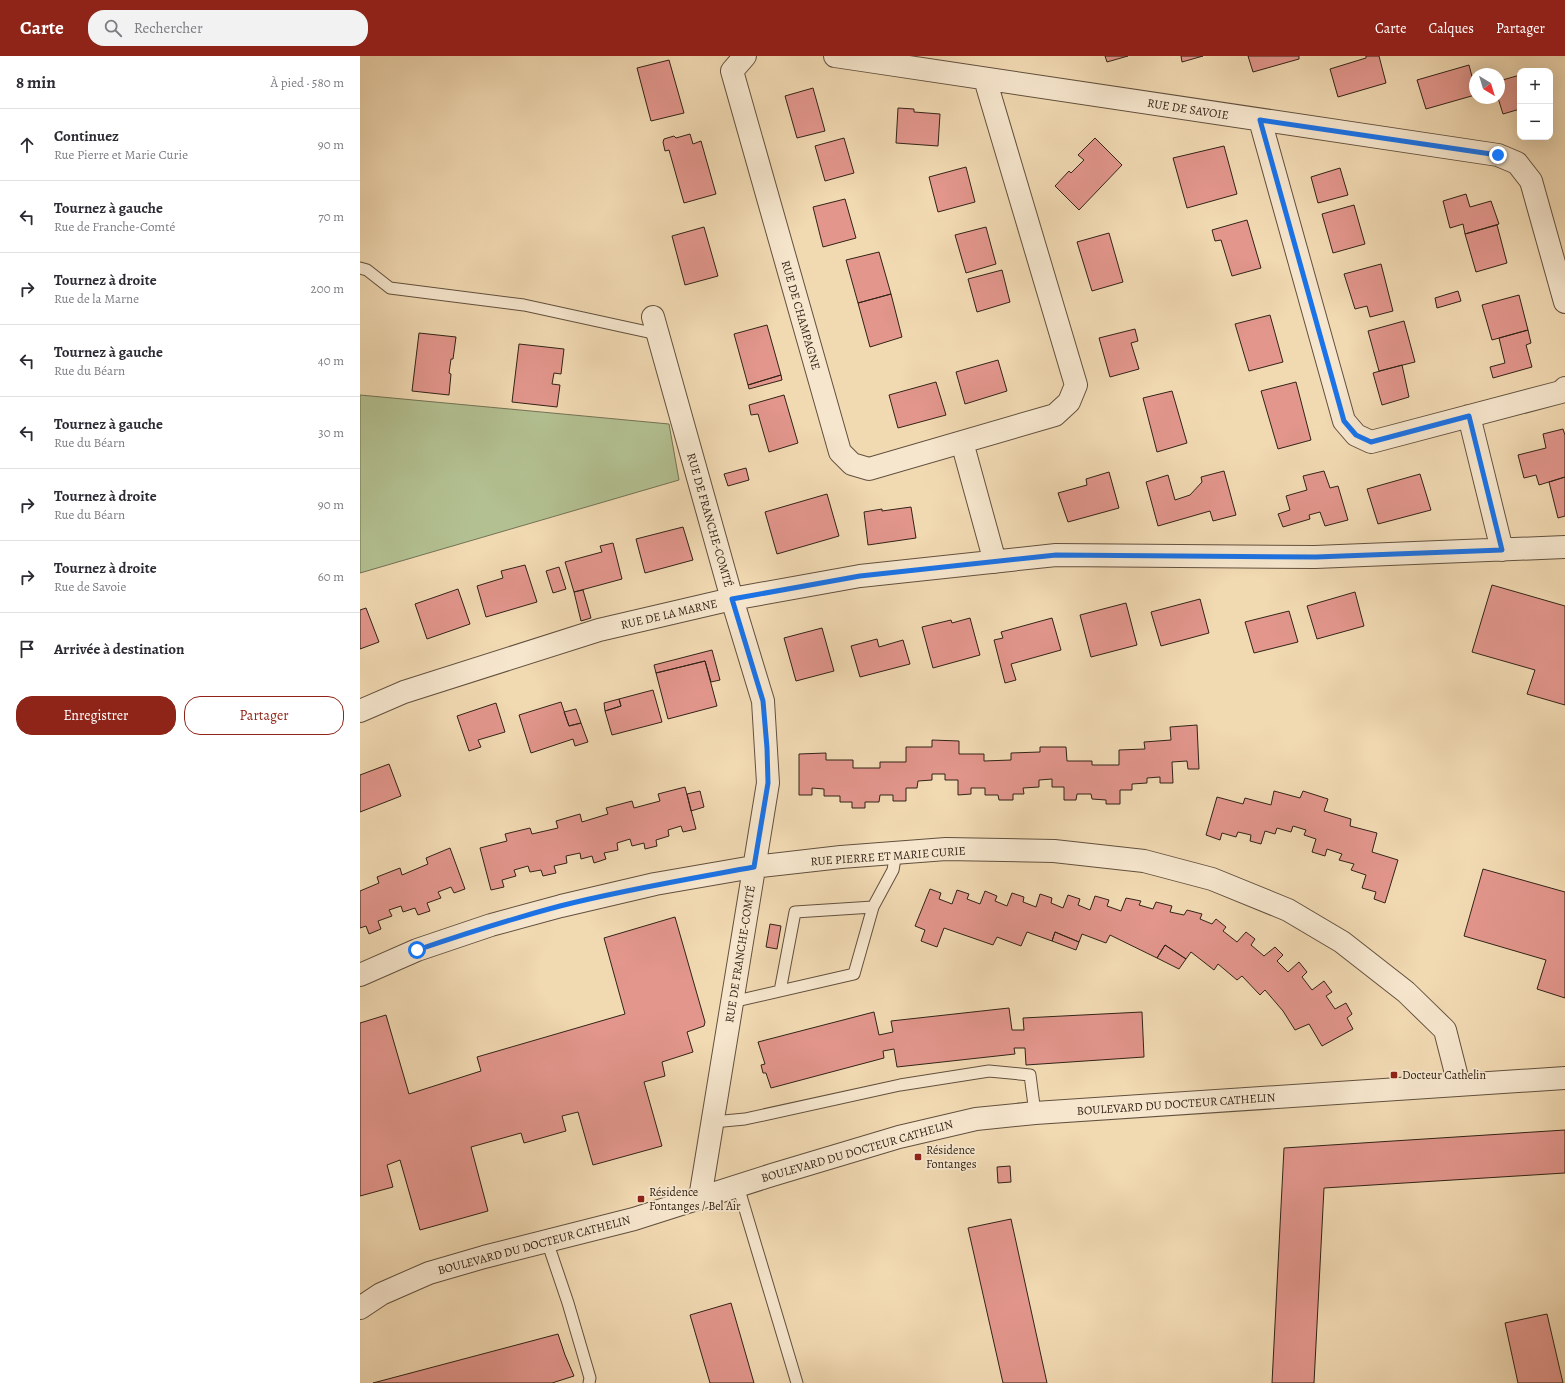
<!DOCTYPE html>
<html lang="fr">
<meta charset="utf-8">
<style>
body{margin:0;font-family:Alegreya,serif;background:#f2f2f3;color:#2b2b33}
.controls{position:absolute;right:12px;top:12px;display:grid;overflow:hidden;border-radius:8px;box-shadow:0 4px 16px #0002}
.controls button{width:36px;height:36px;display:grid;place-items:center;padding:0;border:0;border-bottom:1px solid #e1e1e2;background:#fff;color:#2b2b33;font:20px sans-serif}
.compass{position:absolute;left:1109px;top:12px;width:36px;height:36px;border-radius:50%;background:#fff;box-shadow:0 4px 16px #0002;rotate:142deg}
.stop{position:absolute;width:12px;height:12px;margin:-9px;border:3px solid #1a73e8;border-radius:50%;background:#fff}
.stop.end{background:#1a73e8;border-color:#fff;box-shadow:0 1px 4px #0008}
.list{margin:0;padding:0;list-style:none}
h2{display:flex;justify-content:space-between;align-items:center;height:52px;margin:0;padding:0 16px;font-size:17px}
h2 small{font-size:13px;font-weight:400;color:#7c7c81}
.list li{display:grid;grid-template-columns:26px 1fr auto;gap:12px;align-items:center;box-sizing:border-box;height:72px;padding:0 16px;border-top:1px solid #e1e1e2}
.list b{display:block;font-size:15px;white-space:nowrap}
.list p{margin:0;font-size:13px;white-space:nowrap;color:#7c7c81}
.list em{font-size:13px;font-style:normal;color:#7c7c81}
.actions{display:flex;gap:8px;padding:12px 16px}
.actions a{flex:1;padding:9px 0;border:1px solid #8f2418;border-radius:16px;text-align:center;font-size:14px;color:#8f2418}
.actions .main{background:#8f2418;color:#fff}
.icon{flex:none;width:22px;height:22px;fill:none;stroke:currentColor;stroke-width:2;stroke-linecap:round;stroke-linejoin:round}
.map{position:relative;flex:none;width:1205px;height:1327px;overflow:hidden}
header{display:flex;align-items:center;gap:24px;box-sizing:border-box;height:56px;padding:0 20px;background:#8f2418;color:#fff}
header strong{font-size:19px}
nav{display:flex;gap:22px;margin-inline-start:auto;font-size:14px}
.search{width:280px;height:36px;background:#f2f2f3;display:flex;align-items:center;gap:10px;box-sizing:border-box;padding:0 14px;border-radius:16px;color:#7c7c81;font-size:15px}
main{display:flex}
aside{flex:1;background:#fff}
.map>svg:first-child{display:block}
</style>
<header>
<strong>Carte</strong>
<div class="search"><svg class="icon" aria-label="search" viewBox="0 0 24 24"><circle cx="10" cy="10" r="6"/><path d="M15 15l6 6"/></svg>Rechercher</div>
<nav><a>Carte</a><a>Calques</a><a>Partager</a></nav>
</header>
<main>
<aside>
<h2>8 min<small>À pied · 580 m</small></h2>
<ul class="list">
<li><svg class="icon" aria-label="ahead" viewBox="0 0 24 24"><path d="M12 20V5M6 11l6-6 6 6"/></svg><div><b>Continuez</b><p>Rue Pierre et Marie Curie</p></div><em>90 m</em></li>
<li><svg class="icon" aria-label="left" viewBox="0 0 24 24"><path d="M17 20v-9H6M10 6l-5 5 5 5"/></svg><div><b>Tournez à gauche</b><p>Rue de Franche-Comté</p></div><em>70 m</em></li>
<li><svg class="icon" aria-label="right" viewBox="0 0 24 24"><path d="M7 20v-9h11M14 6l5 5-5 5"/></svg><div><b>Tournez à droite</b><p>Rue de la Marne</p></div><em>200 m</em></li>
<li><svg class="icon" aria-label="left" viewBox="0 0 24 24"><path d="M17 20v-9H6M10 6l-5 5 5 5"/></svg><div><b>Tournez à gauche</b><p>Rue du Béarn</p></div><em>40 m</em></li>
<li><svg class="icon" aria-label="left" viewBox="0 0 24 24"><path d="M17 20v-9H6M10 6l-5 5 5 5"/></svg><div><b>Tournez à gauche</b><p>Rue du Béarn</p></div><em>30 m</em></li>
<li><svg class="icon" aria-label="right" viewBox="0 0 24 24"><path d="M7 20v-9h11M14 6l5 5-5 5"/></svg><div><b>Tournez à droite</b><p>Rue du Béarn</p></div><em>90 m</em></li>
<li><svg class="icon" aria-label="right" viewBox="0 0 24 24"><path d="M7 20v-9h11M14 6l5 5-5 5"/></svg><div><b>Tournez à droite</b><p>Rue de Savoie</p></div><em>60 m</em></li>
<li><svg class="icon" aria-label="arrive" viewBox="0 0 24 24"><path d="M6 21V4h12l-3 4 3 4H6"/></svg><div><b>Arrivée à destination</b></div></li>
</ul>
<div class="actions"><a class="main">Enregistrer</a><a>Partager</a></div>
</aside>
<div class="map">
<svg width="1205" height="1327" viewBox="0 0 1205 1327">
<rect width="100%" height="100%" fill="#f1d9b2"/>
<filter id="stains"><feTurbulence type="fractalNoise" baseFrequency=".005" numOctaves="4"/><feColorMatrix values="0 0 0 0 .2 0 0 0 0 .09 0 0 0 0 .02 0 0 0 .5 -.17"/></filter>
<radialGradient id="worn" r=".72"><stop offset=".6" stop-color="#630" stop-opacity="0"/><stop offset="1" stop-color="#630" stop-opacity=".3"/></radialGradient>
<path fill="#b3c091" stroke="#727254" d="M0,339L309,368L319,424L0,517Z"/>
<path fill="#e2968c" stroke="#322317" d="M745,0H768L747,6Z
M821,0H843L822,6Z
M888,0H939V3L893,16Z
M1006,0H1019L1026,27L978,41L970,13L1006,2Z
M309,4L324,57L291,65L277,12Z
M1109,9L1115,32V39L1066,53L1057,24Z
M1160,19V53L1143,58L1138,42L1139,25Z
M453,32L465,75L437,82L425,40Z
M538,52L554,53V56L580,58L578,90L536,87Z
M330,78L333,88L341,85L356,138L324,147L309,94L305,95L303,86L304,83L314,80L316,82Z
M484,82L494,117L465,125L455,90Z
M735,82L762,109L719,154L695,130L709,115L711,117L724,104L718,99Z
M864,90L877,138L827,152L813,102Z
M606,111L615,146L578,156L569,121Z
M980,112L988,139L958,147L951,121Z
M1106,138L1110,151L1131,145L1139,168L1105,178L1103,168L1090,172L1083,145Z
M485,143L496,182L463,191L453,151Z
M994,149L1005,188L973,197L962,158Z
M887,164L901,212L872,220L861,184L855,185L852,174Z
M1137,169L1147,207L1116,216L1105,178Z
M344,171L358,220L325,229L312,180Z
M626,171L636,208L606,217L595,179Z
M749,177L763,226L732,235L717,186Z
M519,196L531,238L498,247L486,204Z
M1021,208L1033,255L1010,261L1007,250L995,253L984,218Z
M642,214L650,246L617,256L608,223Z
M1098,235L1101,245L1077,252L1075,242Z
M531,238L542,281L510,291L498,247Z
M1159,239L1168,274L1132,284L1122,249Z
M910,259L923,306L889,315L875,268Z
M1044,265L1055,306L1019,315L1008,275Z
M407,269L421,319L388,329L374,278Z
M775,273L778,285L771,287L779,313L750,321L739,282Z
M1168,274L1171,287L1166,289L1172,311L1133,322L1130,311L1145,307L1139,282Z
M59,277L96,281L93,303H91L89,317L91,318L89,339L52,335Z
M159,288L204,293L201,318L194,317L192,328L200,329L197,351L152,346Z
M638,304L647,335L605,348L596,316Z
M1042,309L1049,341L1022,349L1013,317Z
M421,319L422,324L389,333L388,329Z
M576,326L586,359L538,372L529,339Z
M936,326L951,384L918,393L901,335Z
M812,335L827,387L797,396L783,342Z
M424,339L438,387L409,396L398,358L391,359L389,349Z
M1203,373L1205,379V421L1179,429L1176,419L1164,422L1158,399L1186,392L1183,378Z
M386,412L389,424L368,430L364,418Z
M864,415L876,459L853,465L850,455L798,470L786,426L808,419L815,444L830,439L842,426L841,421Z
M964,415L970,432L978,430L988,464L965,470L960,456L949,459L950,463L923,471L918,458L930,454L926,440L947,434L943,420Z
M749,416L759,452L708,466L698,437L727,429L726,423Z
M1060,418L1071,454L1018,468L1007,433Z
M1205,421V460L1198,462L1189,426Z
M467,438L479,480L417,498L405,456Z
M551,451L556,482L508,489L504,456L522,453V455Z
M323,471L333,504L285,517L276,483Z
M253,487L262,523L214,536L205,506L242,496L240,490Z
M165,509L177,546L126,561L117,530L143,522L141,515Z
M199,511L206,533L193,537L186,515Z
M1132,529L1205,550V649L1167,638L1175,614L1112,596Z
M98,533L110,568L67,583L55,548Z
M223,534L231,562L221,565L214,536Z
M995,536L1004,570L957,583L947,550Z
M840,543L849,577L801,590L791,556Z
M766,547L777,589L731,601L720,559Z
M6,552L19,586L0,593V554Z
M929,555L938,586L894,597L885,566Z
M610,562L620,599L573,612L562,571L591,564L592,567Z
M692,562L701,594L651,608L656,624L645,627L634,584L643,582L641,576Z
M462,572L474,615L436,625L424,582Z
M517,583L519,591L543,584L550,608L500,621L491,590Z
M352,594L360,624L351,626L345,605L296,617L294,609Z
M345,605L357,650L308,663L296,617Z
M293,634L302,666L252,679L245,655L261,650L259,643Z
M259,643L261,650L245,655L244,647Z
M201,646L209,670L221,667L228,686L215,690L213,683L171,697L159,659Z
M136,647L145,676L118,684L121,691L109,695L97,660Z
M216,653L221,667L209,670L204,656Z
M837,669L839,713H828L827,705L812,706L813,727H800V721L787,722V727L772,728V734H760V748H746V744L732,743L731,738H717L716,744H704V731H692V723L679,724V731L663,732L664,738H653V744H639L638,739H625V732H611V738L598,739V724H585V718H572V724L558,725L557,732H546V745H533V739H520L519,746H505V752H492V746H480V740H464V733L452,732V739H439V698L466,697V704H493V712H520V706H546V691H572V684L599,685V698H624V705L651,704V697L680,696V691H706L707,705H732V709H759V694L785,693L784,686L811,684L810,671Z
M29,708L41,740L0,756V719Z
M325,731L336,773L323,776L321,770L308,774L309,780L296,784L297,790L285,793L284,787L272,790L270,783L257,787L258,794L244,797L246,803L234,807L232,800L221,803L220,797L206,800L207,807L194,810L196,817L183,820L181,814L170,816L168,810L154,814L156,820L142,824L144,831L131,834L120,792L147,785L145,778L170,772L172,778L198,772L196,765L220,758L222,766L248,758L246,752L272,745L274,752L300,745L298,738Z
M340,735L344,751L331,755L327,738Z
M914,735L940,742L943,735L968,743L964,755L991,763L990,770L1017,777L1012,796L1038,804L1025,847L1014,843L1016,836L1002,832L1006,819L991,814L994,808L979,804L982,798L967,793L965,800L952,796L956,783L944,779L946,774L933,770L931,776L917,772L915,778L905,775L901,788L890,785L891,779L878,776L876,781L862,777L860,784L846,779L857,741L883,748L885,742L911,749Z
M90,792L105,833L94,837L91,831L78,836L81,842L67,847L70,855L58,859L55,852L43,856L41,850L29,854L32,860L18,865L21,873L9,878L6,870L0,872V835L19,827L17,821L40,812L42,819L68,808L66,802Z
M1123,813L1205,836V942L1177,933L1186,904L1104,880Z
M570,833L581,837L579,843L592,848L597,834L609,838L607,843L620,848L625,835L637,840L635,845L647,850L652,837L664,841L663,846L676,851L680,838L692,842L691,847L703,852L708,839L720,843L718,849L730,854L735,840L749,844L747,850L761,855L766,842L781,845L779,849L793,853L796,846L812,850L810,856L824,859L827,854L842,858L840,863L852,868L856,863L866,871L863,875L877,886L886,876L895,883L891,889L904,900L915,891L923,899L917,905L928,916L939,906L947,916L942,921L952,934L964,925L972,936L966,940L975,953L986,947L992,958L987,962L993,973L962,990L949,968L935,974L923,955L905,934L900,939L882,920L877,924L858,908L854,914L831,896L826,903L805,889L797,902L750,879L746,887L722,878L719,886L695,876L692,885L667,876L661,890L637,881L633,889L584,872L577,891L561,885L565,874L555,870Z
M315,861L345,966L344,970L327,976L333,996L302,1006L305,1020L284,1026L302,1090L233,1109L218,1056L202,1060L206,1075L164,1087L161,1077L111,1091L128,1155L60,1174L40,1104L27,1109L33,1131L0,1140V967L26,959L49,1038L121,1015L117,1001L265,958L244,882Z
M410,868L421,870L417,893L406,891Z
M695,876L719,886L716,894L692,885Z
M805,889L826,903L819,913L797,902Z
M649,952L652,974H664L663,962L782,956L784,1001L666,1009L665,992H654L655,998L537,1011L534,993L523,995L524,1002L411,1032L406,1017H403L401,1009L405,1008L398,986L514,956L519,979L533,976L531,965Z
M1205,1074V1117L964,1132L954,1327H912L924,1092Z
M650,1110L651,1126L638,1127L637,1111Z
M651,1163L687,1327H643L608,1172Z
M371,1247L394,1327H350L330,1259Z
M1187,1258L1203,1327H1158L1145,1267Z
M198,1278L205,1299L214,1320L192,1327H13Z"/>
<g fill="none" stroke-linecap="round" stroke-linejoin="round">
<g stroke="#62503e" stroke-width="13">
<path id="service" d="M0,212L7,214L30,232L164,249L297,278
M420,935L435,856L513,851
M372,946L494,918L513,851L533,814L536,797
M353,1066L385,1063L540,1029L629,1015L670,1019L675,1057
M378,1130L437,1327
M187,1185L208,1247L230,1322L229,1327"/>
</g>
<g stroke="#62503e" stroke-width="24">
<path id="minor" d="M385,0L372,15L480,396L492,408L509,413L695,359L709,346L716,329L625,23
M475,0L1138,99L1157,107L1171,125L1205,246
M900,64L984,365L996,379L1011,386L1201,336L1205,332
M293,261L372,543L403,645L408,727L340,1142
M1109,360L1142,494
M602,386L635,506
M0,655L44,636L239,574L372,543L500,520L696,499L955,501L1205,491
M0,919L57,894L131,869L201,850L295,828L393,811L481,801L586,793L694,795L784,805L852,823L928,854L982,886L1046,936L1085,974L1099,1029
M0,1252L21,1238L69,1217L124,1201L274,1163L412,1119L539,1081L616,1063L675,1057L1205,1022"/>
</g>
<use href="#service" stroke="#f6e6cd" stroke-width="11"/>
<use href="#minor" stroke="#f6e6cd" stroke-width="22"/>
</g>
<g fill="none" stroke-linecap="round" stroke-linejoin="round">
<path stroke="#1a73e8" stroke-width="5" d="M57,894C104,878 151,863 200,850C263,834 329,823 394,811L408,727L407,692L403,645L372,543L500,520L696,499L956,501L1142,494L1109,360L1011,386L996,379L984,365L900,64L1138,99"/>
</g>
<g fill="#8f2418" stroke="#f6e6cd" stroke-width="1.5">
<rect x="1030" y="1015" width="8" height="8" rx="2"/>
<rect x="554" y="1097" width="8" height="8" rx="2"/>
<rect x="277" y="1139" width="8" height="8" rx="2"/>
</g>
<g text-anchor="middle" stroke-width="3.5" stroke-linejoin="round" paint-order="stroke">
<g font-size="12" fill="#322317" stroke="#f6e6cd">
<text transform="translate(828 53) rotate(9)" y="4">RUE DE SAVOIE</text>
<text transform="translate(441 259) rotate(74)" y="4">RUE DE CHAMPAGNE</text>
<text transform="translate(350 464) rotate(74)" y="4">RUE DE FRANCHE-COMTÉ</text>
<text transform="translate(309 558) rotate(-13)" y="4">RUE DE LA MARNE</text>
<text transform="translate(528 800) rotate(-4)" y="4">RUE PIERRE ET MARIE CURIE</text>
<text transform="translate(380 898) rotate(-81)" y="4">RUE DE FRANCHE-COMTÉ</text>
<text transform="translate(816 1048) rotate(-4)" y="4">BOULEVARD DU DOCTEUR CATHELIN</text>
<text transform="translate(497 1095) rotate(-16)" y="4">BOULEVARD DU DOCTEUR CATHELIN</text>
<text transform="translate(174 1189) rotate(-15)" y="4">BOULEVARD DU DOCTEUR CATHELIN</text>
</g>
<g font-size="12" fill="#322317" stroke="#f6e6cd" text-anchor="start">
<text x="1042" y="1023">Docteur Cathelin</text>
<text x="566" y="1098">Résidence<tspan x="566" dy="14">Fontanges</tspan></text>
<text x="289" y="1140">Résidence<tspan x="289" dy="14">Fontanges / Bel Air</tspan></text>
</g>
</g>
<rect width="100%" height="100%" filter="url(#stains)"/>
<rect width="100%" height="100%" fill="url(#worn)"/>
</svg>
<div class="controls">
<button>+</button>
<button>−</button>
</div>
<svg class="compass" viewBox="-18 -18 36 36"><path d="M0-13l5 13h-10z" fill="#e53935"/><path d="M0 13l5-13h-10z" fill="#7c7c81"/></svg>
<div class="stop" style="left:57px;top:894px"></div>
<div class="stop end" style="left:1138px;top:99px"></div>
</div>
</main>
